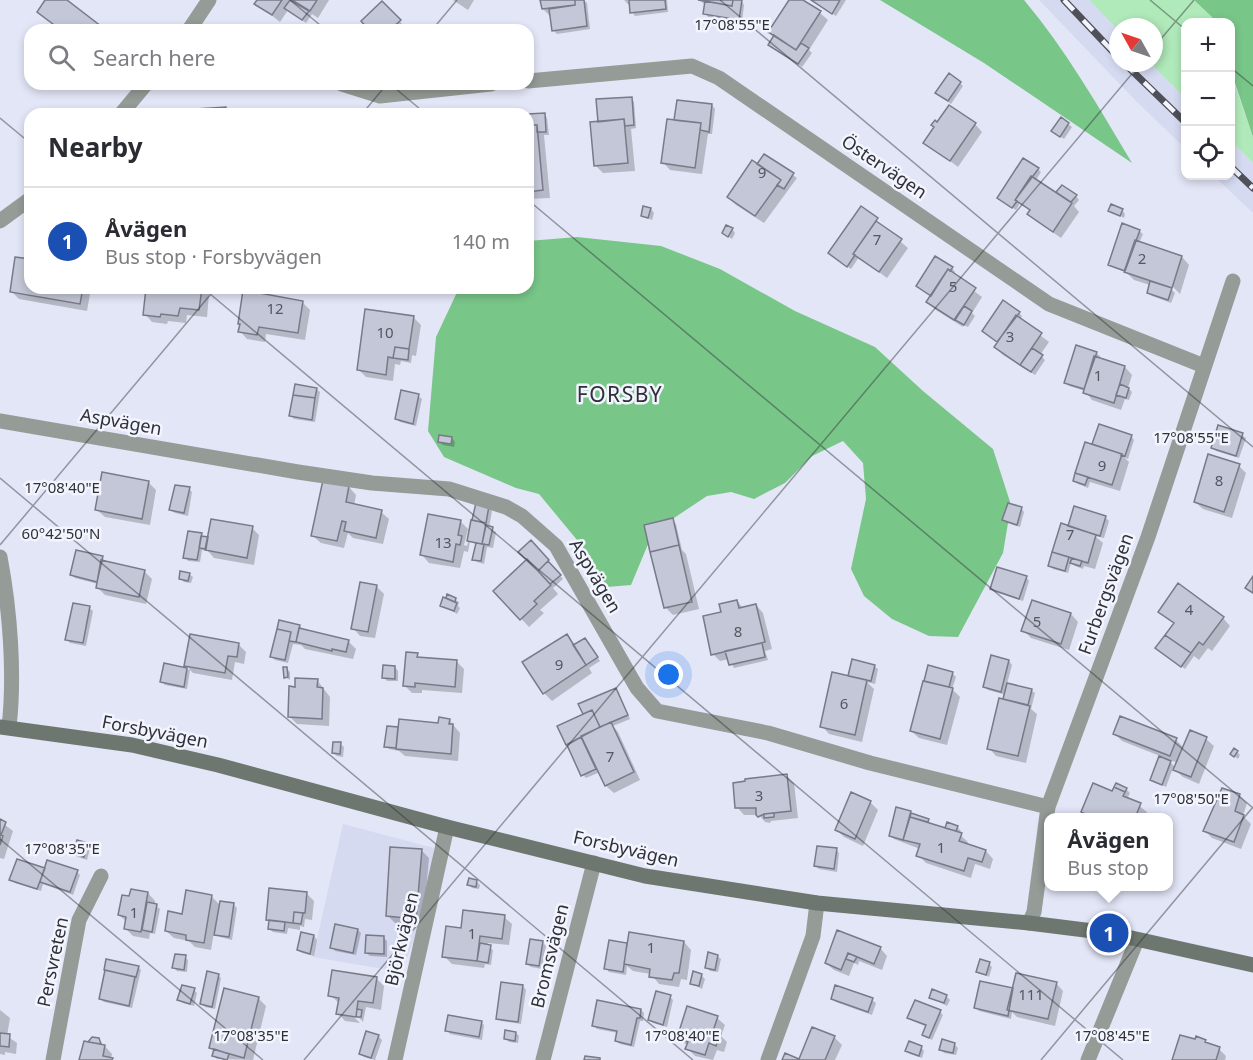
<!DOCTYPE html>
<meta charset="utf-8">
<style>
body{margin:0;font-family:"Noto Sans",sans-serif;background:#f2f2f3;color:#2b2b33}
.controls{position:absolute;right:18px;top:18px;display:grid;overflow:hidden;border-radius:12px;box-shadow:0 3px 9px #0003}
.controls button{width:54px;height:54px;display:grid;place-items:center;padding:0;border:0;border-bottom:2px solid #e1e1e2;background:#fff;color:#2b2b33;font:30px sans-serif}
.compass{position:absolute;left:1109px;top:18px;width:54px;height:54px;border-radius:50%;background:#fff;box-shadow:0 3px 9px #0003;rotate:310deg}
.you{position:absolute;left:669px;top:675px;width:21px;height:21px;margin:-15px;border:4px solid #fff;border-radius:50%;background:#1a73e8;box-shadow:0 0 0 9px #1a73e833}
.badge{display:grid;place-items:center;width:39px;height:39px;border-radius:50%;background:#2563eb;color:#fff;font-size:20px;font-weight:700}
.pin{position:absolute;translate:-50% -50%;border:3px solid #fff;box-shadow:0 2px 6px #0006}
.popup{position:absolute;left:1044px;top:813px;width:129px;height:78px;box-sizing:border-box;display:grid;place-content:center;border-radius:12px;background:#fff;filter:drop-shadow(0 2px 4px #0005);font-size:20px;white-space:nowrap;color:#7c7c81}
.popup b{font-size:22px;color:#2b2b33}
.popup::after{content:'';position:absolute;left:50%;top:100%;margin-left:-12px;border:12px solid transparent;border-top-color:#fff}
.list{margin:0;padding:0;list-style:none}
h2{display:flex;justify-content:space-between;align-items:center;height:78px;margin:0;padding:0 24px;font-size:26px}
h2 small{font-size:20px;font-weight:400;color:#7c7c81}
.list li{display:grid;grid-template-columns:39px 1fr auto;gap:18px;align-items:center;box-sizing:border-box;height:108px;padding:0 24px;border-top:2px solid #e1e1e2}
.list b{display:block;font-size:22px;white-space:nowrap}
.list p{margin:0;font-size:20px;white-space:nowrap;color:#7c7c81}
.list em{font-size:20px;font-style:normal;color:#7c7c81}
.icon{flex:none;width:33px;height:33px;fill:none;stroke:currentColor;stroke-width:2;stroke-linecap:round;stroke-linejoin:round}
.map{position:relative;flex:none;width:1253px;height:1060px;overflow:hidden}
.search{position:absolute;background:#fff;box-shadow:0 3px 9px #0003;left:24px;top:24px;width:510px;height:66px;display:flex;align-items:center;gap:15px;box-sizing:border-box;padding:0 21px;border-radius:18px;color:#7c7c81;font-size:22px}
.panel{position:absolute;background:#fff;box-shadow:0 3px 9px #0003;left:24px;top:108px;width:510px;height:186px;border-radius:18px}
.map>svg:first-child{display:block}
</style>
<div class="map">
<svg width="1253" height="1060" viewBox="0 0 1253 1060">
<rect width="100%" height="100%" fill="#e3e6f7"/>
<path fill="#d6daf1" d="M1039,0H1089L1118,30V63H1150L1185,98V148L1137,102Z
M1231,141L1253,163V213L1214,176H1230Z
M343,824L434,848L422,922L401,972L313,957Z"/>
<path fill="#b1eaba" d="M1089,0H1194L1212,17L1214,22H1186L1185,98L1150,63H1154V27H1118V30Z
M1230,71L1253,137V163L1231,141Z"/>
<path fill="#79c689" d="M880,0H1024C1066,50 1098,106 1132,163L984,63Z
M1194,0H1253V137L1231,71L1230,22H1214L1212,17Z
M577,237L661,246L720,269L795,311L875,347L923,391L993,449L1011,505L1003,553L958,637L929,636L892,619L864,596L851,569L866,499L863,463L843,441L812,456L785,483L754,499L731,492L707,496L674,518L651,537L631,585L607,587L582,546L539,494L516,488L444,457L428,431L436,337L459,288H528V241Z"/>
<path fill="#0003" fill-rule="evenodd" d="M258,0H329L318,18L312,14L306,23L288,10L280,22L256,3Z
M453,0H474L468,10Z
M542,0H584L587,3L590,29L557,34L554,31L550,16L543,9Z
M624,0H667L668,12L635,16L632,12L631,7Z
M700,0H741L744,5L742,22L708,17L705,13L706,6Z
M791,0H801L820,13L828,20L809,50L812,53L802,67L770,45Z
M811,0H846L836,16Z
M382,3L403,25L397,30H371Z
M960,83L963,86L951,104L940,96Z
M631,98L634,102L636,128L631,129L635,171L603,173L596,166L600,123Z
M712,105L715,109L712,134H708L702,174L670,170L663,162Z
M544,114L547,118L549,135H544L550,198L528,199V116Z
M1061,119L1072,127L1064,139L1057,134Z
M975,124L982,132L958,167L925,142L935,127Z
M765,156L797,178L764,223L736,205L728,197Z
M1038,169L1041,172L1036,180L1062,198L1058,192L1076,196L1079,200L1074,206L1079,212L1061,238L1036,221L1029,214L1031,211L1020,203L1016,210L1002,201Z
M861,208L908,248L887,278L859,257L851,269L834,256Z
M651,209L654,213L652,220L643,216Z
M1110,210H1122L1125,214L1124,218Z
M732,229L735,233L732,239L723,233Z
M1139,231L1143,234L1139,243L1182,257L1189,265L1180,294L1168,282L1166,284L1175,293L1171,303L1152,296L1148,293L1150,285L1134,280L1126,272L1114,268L1110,265Z
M30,261V288H91L87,311L19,299L11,291Z
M952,268L955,272L953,275L982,297L972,313L975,316L968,327L964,325L963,327L936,310L928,302Z
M135,288H203L209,294L207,317L187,315L186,323L168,321L167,324L152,322L145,314L148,290Z
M302,302L310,310L305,340L266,334L265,342L247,339L240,331L241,325L239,323Z
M1019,313L1022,316L1020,320L1049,342L1040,355L1045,360L1035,375L1003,355L995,347L999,343L987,334Z
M413,317L421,325L416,356L412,355L411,363L401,361L400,365L395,364L393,381L366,377L359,370Z
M1096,353L1100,356L1099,359L1125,367L1132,375L1128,388L1132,392L1129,400L1125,399L1121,410L1092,400L1085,391L1069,386L1065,382Z
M316,389L320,392L315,422L294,419L291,416Z
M418,396L422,399L416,426L400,422L396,419Z
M1100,426L1131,436L1134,440L1128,459L1124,457L1129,462L1120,491L1090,482L1088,488L1078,484L1074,481L1093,446Z
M1242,435L1246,438L1239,458L1216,451L1212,447Z
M452,438L455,442L454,447L443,445L439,442Z
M1239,466L1246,473L1232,518L1203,509L1195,502Z
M148,482L156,490L150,525L105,517L97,510Z
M349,487L356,495L354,506L381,512L389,519L383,544L353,538L348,533L344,548L321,543L313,536Z
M189,489L192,492L188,516L175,513L171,510Z
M477,505L489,507L492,511L489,528L496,532L493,548L487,547L484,564L477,562L474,559L477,545L470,541L468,552L464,551L460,568L429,563L422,555L460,521L468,529L464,545L467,546Z
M1021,508L1024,512L1020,527L1007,523L1004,520Z
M1075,508L1106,518L1109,521L1104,538L1095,536L1103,543L1095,569L1084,566L1083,569L1075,566L1071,563L1068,573L1053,569L1050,565L1069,528Z
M672,520L676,524L682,550L686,554L699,609L673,615L665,607Z
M252,528L259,535L254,565L214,558L208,551L202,550L200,562L188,561L185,557L201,535L204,538Z
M534,546L563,579L553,588L558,594L540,610L544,613L529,627L495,591L528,560Z
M102,557L105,562L144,571L152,579L146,604L105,595L97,587L98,584L75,578L71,575Z
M189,574L193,577L191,583L184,582L180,578Z
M1026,577L1029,581L1023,601L995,592L992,589Z
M376,586L384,594L375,638L360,636L353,628Z
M448,596L459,602L458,606L460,608L457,614L442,605Z
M737,601L743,608L756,605L763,613L772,649L765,651L768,660L734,668L729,659L720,661L713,654L723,613Z
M1033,602L1071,614L1078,622L1069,650L1031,638L1023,630Z
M89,608L93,611L86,646L70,643L67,639Z
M1160,611L1223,618L1230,626L1212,651L1208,648L1199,660L1194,656L1185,669L1161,651L1175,624Z
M299,626L303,629L348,641L356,649L353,659L305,649L301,645L293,644L288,663L275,660L272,656Z
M566,636L575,646L588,643L600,661L589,668L592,673L552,701L544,693Z
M239,645L246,652L244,664L235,662L232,680L193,673L190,670L187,689L165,685L162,682L165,665L190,670L186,665Z
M417,655L421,659L457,662L464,669L462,693L422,690V693H412L404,685Z
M1009,661L1012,665L1007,684L1031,690L1035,693L1031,709L1037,714L1026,763L996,756L989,748L1006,695L988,690L984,687Z
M874,666L878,669L875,684L867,682L874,689L862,742L829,734L822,726L853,678Z
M395,667L398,671V681H387L384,677Z
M929,667L952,673L956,677L952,689L960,697L947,745L919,738L911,731Z
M286,668L290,672V680L285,677Z
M317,680L330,697L329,726L297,724L289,716L296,688Z
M615,689L619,693L630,719L613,726L618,732L640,780L614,793L606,786L600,772L586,778L583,775L559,727L585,715L580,705Z
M449,720L460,733L458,761L405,756L399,751L389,749L385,746L388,727L399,729L440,724Z
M1191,732L1206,739L1214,746L1199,784L1183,777L1173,768L1166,787L1151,779L1160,756L1122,741L1114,733L1176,740L1184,748ZM1167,759L1178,763L1176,768Z
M340,744L344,747L343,757L337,756L333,753Z
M1237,752L1240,755L1238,759L1232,754Z
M787,776L794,783L798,818L771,821L770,823L765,822L759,815H744L737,807Z
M1126,789L1130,793L1128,797L1147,812L1145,818H1088L1082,812L1113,793Z
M1223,790L1240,796L1247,803L1243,816L1251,824L1241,849L1212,838L1205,831Z
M870,802L878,810L863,846L844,837L837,830Z
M897,809L928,820L931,825L947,830L957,827L961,831L959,834L968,842L967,845L986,851L993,859L990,869L975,864L971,878L926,863L918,855L920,849L894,839L890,835Z
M0,821L13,831L4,859L0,858Z
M87,844L90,848L87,860L78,857L75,854Z
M836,849L839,853L837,872L819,869L815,866Z
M421,850L429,858L423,926L395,923L388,916Z
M46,870L77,872L80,875L73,895L43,884L41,891L15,883L11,879Z
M477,882L480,885L479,889L472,888L469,884Z
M148,893L155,901V905L160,909L155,934L150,933L149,939L133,936L125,928L127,922L119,915L130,897Z
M306,893L314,901L312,920L305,919L304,927L300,926V930L288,928L287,934L273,932L269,929L271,923L267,919Z
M211,896L220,905H234L237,908L232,940L220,937L214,932L211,950L195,947L189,941L174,938L166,931L183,915Z
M504,917L512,924L509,945L488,943L487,946L493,950L491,965L485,964L484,968L452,964L444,956L462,930Z
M358,930L361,933L356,955L335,951L332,947Z
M838,932L880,948L887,956L882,970L859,961L858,965L854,963L849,976L834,970L826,963Z
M314,936L317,940L314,956L302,953L298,950Z
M384,938L387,941V957L370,956L366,953Z
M542,942L546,946L542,969L531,967L527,964Z
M684,942L691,950L687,980L681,979L679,987L659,984L651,974L633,971L627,966L626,975L609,972L606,968L626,944L628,946Z
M717,956L721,959L718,972L710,971L707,967Z
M185,957L188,960L187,972L177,971L174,968Z
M107,960L138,967L141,970L132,1008L104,1002L100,999Z
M989,964L992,967L989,977L978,971Z
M218,975L221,978L215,1009L205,1007L202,1004Z
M701,975L705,979L702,989L691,983Z
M376,978L384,986L381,1010L366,1007L363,1022L352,1010L350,1013L360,1023L345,1021L338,1013L339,1003L330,995Z
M1056,983L1063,991L1055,1026L1017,1017L1012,1012L1011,1019L979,1011L976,1008Z
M523,986L526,990L521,1024L501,1021L498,1018Z
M194,990L197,993L194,1006L183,1003L179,1000Z
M946,996L950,1000L947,1006L931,997Z
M670,997L673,1000L667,1027L653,1023L650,1020Z
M832,998L872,1000L876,1003L872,1015L836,1002Z
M259,999L266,1006L253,1060L217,1059L214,1056L215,1052L211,1048Z
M0,1010L10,1018L7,1036L17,1043L16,1054L5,1052V1055L0,1054Z
M641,1010L644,1013L643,1021H640L634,1047L620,1044L616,1041L618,1033L597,1029L593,1026Z
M940,1012L943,1015L932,1040L924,1035L927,1027L913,1021L909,1018Z
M717,1018L725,1025L721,1036L727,1042L724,1052L717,1050L713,1060L695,1056L687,1048L688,1046L678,1038Z
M481,1022L484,1025L482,1040L450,1034L447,1030Z
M516,1033L519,1036L518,1043L509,1042L505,1038Z
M378,1036L382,1040L375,1060L364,1057L361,1054Z
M834,1037L842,1045L835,1060H801Z
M99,1040L112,1054L111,1059L113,1060H81L85,1042Z
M1196,1041H1205L1210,1046L1219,1049L1226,1056L1225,1060H1173Z
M954,1044L958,1048L956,1055L944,1053L941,1049Z
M921,1047L924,1051L922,1058L910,1054L907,1051Z"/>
<path fill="#c4c7d7" stroke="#787a89" stroke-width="1.5" d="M45,0H67L106,30H61L37,12Z
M257,0H282L272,15L254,4Z
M290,0L309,11L302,20L284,8Z
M292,0H317L310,11Z
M540,0H575V5L542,9Z
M575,0H584L587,26L552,31L549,9L575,5Z
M629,0H665L666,9L630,13Z
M698,0H733L732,6Z
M733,0H742L739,20L703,14L705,1L732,6Z
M789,0H803L821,11L796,50L768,32Z
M811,0H840L832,14Z
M382,1L401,20L390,30H369L361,21Z
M774,35L796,50L801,43L809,48L798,64L768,45Z
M949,73L961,82L948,101L935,93Z
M632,97L634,125L625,126L624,119L598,122L596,99Z
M677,100L712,104L709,132L700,130L701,123L674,120Z
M949,105L976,123L950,161L923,143L934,127L931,125L935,120L937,122Z
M226,107V114H165L164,111Z
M545,113L546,132H537V125H528V114Z
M1061,117L1069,123L1060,137L1051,131Z
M624,119L628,163L594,166L590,122Z
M667,119L701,123L695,168L661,163Z
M528,125H537L543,190L528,192Z
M764,154L794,173L784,189L777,185L781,180L757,164Z
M1023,158L1039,168L1015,200L1017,201L1012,208L997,198Z
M752,160L781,180L755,216L727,197Z
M1031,176L1072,203L1053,232L1027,214L1030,210L1015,200Z
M1062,185L1077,195L1071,202L1056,192Z
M1111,204L1123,209L1120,216L1108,211Z
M643,206L651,208L648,218L641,216Z
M861,206L878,218L853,254L855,255L847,267L828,253Z
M876,221L902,239L879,272L853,254Z
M1122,223L1140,230L1125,271L1108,265Z
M726,225L733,228L728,237L722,233Z
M1135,240L1182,256L1172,288L1124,272Z
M935,256L953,267L950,271L948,269L931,296L916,286Z
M15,257L30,259V288H83L80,304L10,292Z
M948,269L976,288L954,320L926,302Z
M1150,281L1172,288L1168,300L1147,293Z
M146,288H202L199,310L180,308L178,316L161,314L160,317L143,315Z
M243,290L303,301L298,333L259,327L257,335L238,332L240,324H238Z
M1003,300L1020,312L997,342L982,331Z
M964,306L972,311L964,325L955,320Z
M365,309L414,316L409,349L395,347L393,358L388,357L386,375L357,370Z
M1016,315L1042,333L1020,365L994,347Z
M1076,345L1097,352L1084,389L1064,383Z
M395,347L409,349L408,360L393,358Z
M1032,348L1043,355L1031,372L1020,365Z
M1094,356L1125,366L1114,403L1083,393Z
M295,384L317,388L315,398L293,395Z
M1120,384L1129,388L1126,398L1116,395Z
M401,390L419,394L413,424L395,419Z
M293,395L315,398L312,420L289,416Z
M1099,424L1132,435L1125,456L1121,455L1122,454L1092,444Z
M1218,425L1243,433L1236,456L1211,448Z
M439,435L452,437L451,444L438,442Z
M1085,442L1122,454L1112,485L1075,473Z
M1208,454L1240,464L1224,512L1194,502Z
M102,472L149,481L142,519L95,510Z
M1075,473L1088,477L1085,485L1073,481Z
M323,480L349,486L346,502L382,510L376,538L344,531L346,522L342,521L337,541L311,536Z
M175,485L190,487L184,513L169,510Z
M476,503L489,506L486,523L472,520Z
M1008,503L1022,507L1017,525L1002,520Z
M1074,506L1106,516L1100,536L1068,526Z
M428,514L461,520L458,535L462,536L460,545L456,544L453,562L420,555Z
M673,518L679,545L650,552L644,525Z
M211,519L253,526L247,558L205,550Z
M471,520L486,523L482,544L467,541Z
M1061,523L1096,535L1088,563L1052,552Z
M486,525L493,527L489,545L482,544Z
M188,531L202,533L197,560L183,558Z
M201,536L208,537L206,549L199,548Z
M531,540L549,560L538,571L518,552Z
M476,543L484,544L481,561L472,560Z
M679,545L692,602L664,608L650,552Z
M76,550L103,556L97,582L70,575Z
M1052,552L1069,557L1065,571L1048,566Z
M1072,558L1082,561L1080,566L1070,563Z
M527,559L551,585L534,601L537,604L520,620L493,591Z
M101,560L145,570L139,597L96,588Z
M548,561L561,575L550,584L538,571Z
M997,567L1027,576L1019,599L990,589Z
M180,571L190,573L188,581L179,579Z
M1253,576V593L1245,588Z
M360,582L377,585L368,632L351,629Z
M1178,583L1224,617L1203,645L1199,642L1191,653L1165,635L1174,623L1158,612Z
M447,594L456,598L455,602L446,598Z
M443,597L457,603L454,611L440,606Z
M737,600L739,608L756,604L765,642L711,655L703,616L721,612L719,604Z
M1032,600L1071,613L1061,644L1021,631Z
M73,603L90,606L83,643L65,640Z
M279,620L300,625L296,642L289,641L291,632L277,629Z
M299,628L349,640L346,652L332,649V651L296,642Z
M277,629L291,632L285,660L270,657Z
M190,634L239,643L237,657L228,656L225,673L184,666Z
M567,634L586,665L543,694L522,662Z
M1165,635L1191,653L1181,667L1155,648Z
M585,638L598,657L586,665L573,645Z
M762,643L765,657L729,665L725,651Z
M406,652L418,653L417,657L457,660L455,687L415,683V687L403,686Z
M991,655L1009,660L1001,692L983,687Z
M852,659L875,665L871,681L848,676Z
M164,663L187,668L184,687L160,682Z
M383,665L395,666V679L382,678Z
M928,665L953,672L949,687L924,681Z
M283,667H287L288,677L284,678Z
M832,672L867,680L855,735L820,727Z
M295,678L318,679L317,687L323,688L322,719L288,717L289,686L295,687Z
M923,681L953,688L940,739L910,731Z
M1007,683L1032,689L1028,705L1003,699Z
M616,688L628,715L600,727L592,710L583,714L578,704Z
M999,698L1030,706L1018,756L987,749Z
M592,710L600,727L566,745L557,726Z
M1120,716L1177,738L1170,756L1113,734Z
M439,717L450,719L449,724H453L451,754L396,749L399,719L438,723Z
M611,722L634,772L605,786L581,736Z
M387,726L398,727L396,748L384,747Z
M1190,730L1207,737L1191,777L1173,770Z
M581,737L596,769L581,776L567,745Z
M333,742H341L340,754L332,753Z
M1234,748L1238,751L1234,757L1230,754Z
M1159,756L1171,761L1162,785L1150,780Z
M787,774L791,811L764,814L758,817L756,815V808H735L733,783L745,781V779Z
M1093,783L1112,791L1114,787L1125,792L1123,796L1141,803L1135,818H1093L1081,812Z
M1116,783L1127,788L1125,792L1114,787Z
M1222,788L1240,794L1235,811L1244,815L1234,842L1203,831Z
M851,792L871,801L855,839L835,830Z
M896,807L911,811L903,840L889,836Z
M774,813V817L764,818V814Z
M911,813L929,819L928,822L910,817Z
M910,817L962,833L959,841L986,850L982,862L968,858L964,871L916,856L920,844L903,840Z
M0,819L6,822L1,835L3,836L0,845Z
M947,822L958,826L956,831L945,828Z
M77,840L88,843L84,857L73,854Z
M817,846L837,848L834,869L814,866Z
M390,847L422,849L416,919L386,916Z
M17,859L45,868L37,889L9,880Z
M47,860L78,870L70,892L40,882Z
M469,878L477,880L476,887L467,885Z
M269,888L307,892L305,913L294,912L293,923L266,920Z
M131,889L148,892L141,932L124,929L126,917L118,915L122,895L129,896Z
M186,890L212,895L204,943L186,940V935L165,931L168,911L182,914Z
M220,901L234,903L229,937L214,935Z
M147,902L157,904L152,932L142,930Z
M463,910L505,915L502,939L480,936L477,961L442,957L446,926L461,928Z
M294,912L303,913L301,924L293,923Z
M269,920L285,922L284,931L268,929Z
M335,924L358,929L353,953L330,948Z
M837,930L881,947L874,964L848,953L841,970L825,963Z
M301,932L314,935L310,954L297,950Z
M629,932L684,941L679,973H674L672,980L649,977L650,969L624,964Z
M366,935L384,936V954L365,953Z
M530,939L543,941L539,966L526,964Z
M609,940L627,943L623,972L604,969Z
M480,943L491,945L488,963L477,961Z
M708,952L718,955L715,970L705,968Z
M848,953L857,957L854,962L846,959Z
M175,954L186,955L184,970L172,968Z
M106,959L139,966L136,977L104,970Z
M980,959L990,962L986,975L976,972Z
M105,970L135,977L129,1006L99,999Z
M332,970L377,977L373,1003L358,1001L356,1017L336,1014L339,998L328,996Z
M207,971L219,974L212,1007L200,1004Z
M693,971L702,974L699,986L690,984Z
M1016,973L1057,982L1048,1019L1007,1010Z
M980,981L1013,988L1008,1016L974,1008Z
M501,982L523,985L518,1022L496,1019Z
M182,985L195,988L190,1004L177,1000Z
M835,985L873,998L868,1012L831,999Z
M224,988L259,997L244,1058L209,1048Z
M932,989L947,995L944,1003L929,998Z
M656,991L671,995L663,1025L648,1020Z
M597,1000L641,1009L640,1018H637L631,1045L615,1041L617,1031L592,1026Z
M915,1000L941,1010L929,1038L922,1035L926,1025L907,1018Z
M687,1006L718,1016L713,1031L721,1033L716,1046L709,1043L705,1055L685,1049L688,1042L677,1038Z
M357,1009L362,1010L361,1017H356Z
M448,1015L482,1021L479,1037L445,1031Z
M812,1027L835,1036L825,1060H782L785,1053L799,1059Z
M505,1030L516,1032L515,1041L504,1039Z
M366,1031L379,1035L371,1058L359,1054Z
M0,1033L10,1034L9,1047L0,1046Z
M1180,1035L1195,1039L1196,1036L1206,1040L1205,1042L1220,1047L1216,1060H1172Z
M92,1037L99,1038L101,1044L88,1042Z
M942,1039L955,1043L953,1053L939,1050Z
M84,1041L105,1045L103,1056L113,1058L112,1060H79Z
M909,1041L922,1046L919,1056L905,1051Z
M214,1049L229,1054L227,1060L212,1056Z
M585,1056L600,1058V1060H584Z"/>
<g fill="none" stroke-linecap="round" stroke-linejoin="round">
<path stroke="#959b96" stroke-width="15" d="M189,30L209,0
M528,81L692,66L719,78L1049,304L1204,366
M342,84L380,96L491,84
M121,114L146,84
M0,221L30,199
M0,421L298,472L372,483L449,489L506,507L522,516L556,546L637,688L657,711L768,733L870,763L1048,807
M0,557C10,610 15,674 9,727
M1029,923L1034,912L1048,807L1148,537L1233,281
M53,1060L79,920L101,876
M395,1060L447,827
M543,1060L594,863
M768,1060L813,936L817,903
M1088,1060L1137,940"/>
<path stroke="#6e776f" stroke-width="15" d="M0,727L132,745L218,765L447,827L645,876L817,903L1029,923L1109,933L1253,965"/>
<g stroke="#4f5159" stroke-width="7">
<path id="rail" d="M1064,0L1118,57
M1124,63L1186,123
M1230,166L1253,188"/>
</g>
<use href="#rail" stroke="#f2f4fe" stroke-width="4.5" stroke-dasharray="14" stroke-linecap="butt"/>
</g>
<path fill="none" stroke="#303138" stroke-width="1.5" stroke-opacity="0.45" d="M290,0L326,30M720,0L1253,447M1150,0L1186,30M432,30L457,0M1154,47L1194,0M1230,67L1253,86M390,84L426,114M362,114L387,84M0,118L30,143M528,200L1253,808M203,288L1123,1060M0,478L693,1060M0,545L216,288M0,839L263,1060M304,1060L1141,63M1041,1060L1253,807"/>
<g text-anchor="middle" stroke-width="5" stroke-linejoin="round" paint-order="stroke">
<g font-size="15" fill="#555660">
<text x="762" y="178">9</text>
<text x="877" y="245">7</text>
<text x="1142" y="264">2</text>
<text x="953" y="292">5</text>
<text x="275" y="314">12</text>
<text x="385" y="338">10</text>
<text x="1010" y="342">3</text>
<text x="1098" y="381">1</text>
<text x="1102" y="471">9</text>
<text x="1219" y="486">8</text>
<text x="1070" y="540">7</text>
<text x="443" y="548">13</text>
<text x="1189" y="615">4</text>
<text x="1037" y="627">5</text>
<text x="738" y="637">8</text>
<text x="559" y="670">9</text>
<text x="844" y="709">6</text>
<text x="610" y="762">7</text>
<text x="759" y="801">3</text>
<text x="941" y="853">1</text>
<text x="134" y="918">1</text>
<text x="472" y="939">1</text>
<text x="651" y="953">1</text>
<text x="1031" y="1000">111</text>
</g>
<g font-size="18" fill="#303138" stroke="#f2f4fe">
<text transform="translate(884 167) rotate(34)" y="6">Östervägen</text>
<text transform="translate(121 422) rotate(10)" y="6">Aspvägen</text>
<text transform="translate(595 576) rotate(59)" y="6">Aspvägen</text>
<text transform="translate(1106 594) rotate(-70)" y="6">Furbergsvägen</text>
<text transform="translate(155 732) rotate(11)" y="6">Forsbyvägen</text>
<text transform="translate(626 849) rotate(13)" y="6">Forsbyvägen</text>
<text transform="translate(402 939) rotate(-77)" y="6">Björkvägen</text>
<text transform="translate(550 956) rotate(-76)" y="6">Bromsvägen</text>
<text transform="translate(53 962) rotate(-78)" y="6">Persvreten</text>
</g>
<g font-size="21" letter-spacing="1.5" fill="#303138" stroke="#f2f4fe">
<text x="620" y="402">FORSBY</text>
</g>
</g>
<g font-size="15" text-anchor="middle" fill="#303138" stroke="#f2f4fe" stroke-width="5" stroke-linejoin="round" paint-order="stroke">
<text x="732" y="30">17°08'55"E</text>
<text x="1191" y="443">17°08'55"E</text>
<text x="62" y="493">17°08'40"E</text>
<text x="61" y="539">60°42'50"N</text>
<text x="1191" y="804">17°08'50"E</text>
<text x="62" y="854">17°08'35"E</text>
<text x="251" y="1041">17°08'35"E</text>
<text x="682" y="1041">17°08'40"E</text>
<text x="1112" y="1041">17°08'45"E</text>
</g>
</svg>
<div class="controls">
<button>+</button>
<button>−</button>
<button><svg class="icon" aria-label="locate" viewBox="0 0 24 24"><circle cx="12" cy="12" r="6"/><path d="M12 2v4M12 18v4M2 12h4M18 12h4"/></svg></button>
</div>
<svg class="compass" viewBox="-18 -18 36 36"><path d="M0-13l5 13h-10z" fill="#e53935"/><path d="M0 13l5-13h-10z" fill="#7c7c81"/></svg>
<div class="you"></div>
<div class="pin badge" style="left:1109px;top:933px;background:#1a4fb4">1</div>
<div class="popup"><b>Åvägen</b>Bus stop</div>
<div class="search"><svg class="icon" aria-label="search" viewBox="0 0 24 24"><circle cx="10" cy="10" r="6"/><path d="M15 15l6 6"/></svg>Search here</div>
<section class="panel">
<h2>Nearby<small></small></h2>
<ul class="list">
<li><span class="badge" style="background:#1a4fb4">1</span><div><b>Åvägen</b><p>Bus stop · Forsbyvägen</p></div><em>140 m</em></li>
</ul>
</section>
</div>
